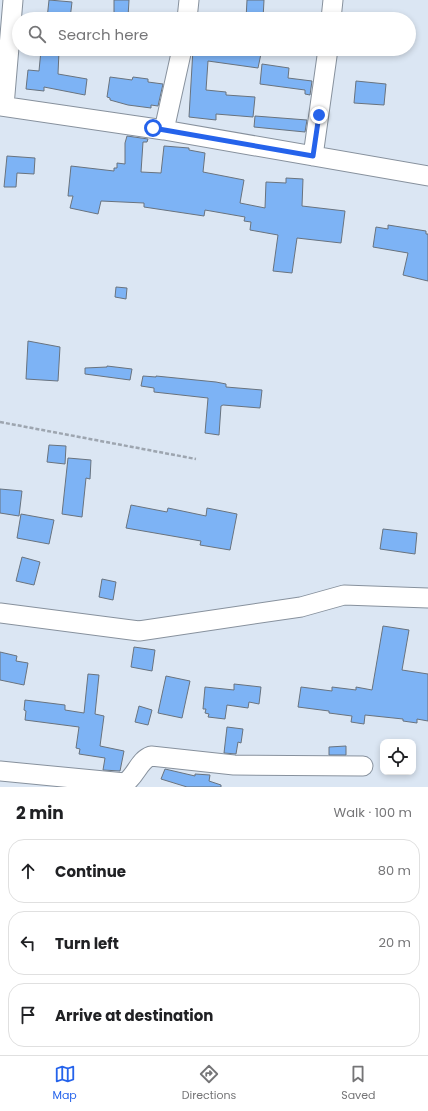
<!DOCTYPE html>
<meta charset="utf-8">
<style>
body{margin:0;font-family:Poppins,sans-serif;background:#f2f2f2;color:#202124}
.controls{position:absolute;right:12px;bottom:12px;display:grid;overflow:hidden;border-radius:8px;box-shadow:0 2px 6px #0003}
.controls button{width:36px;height:36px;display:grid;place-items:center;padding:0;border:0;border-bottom:1px solid #e0e0e0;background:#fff;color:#202124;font:20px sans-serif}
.stop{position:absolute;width:12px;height:12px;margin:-9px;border:3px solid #2563eb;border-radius:50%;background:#fff}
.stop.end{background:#2563eb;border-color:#fff;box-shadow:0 1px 4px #0008}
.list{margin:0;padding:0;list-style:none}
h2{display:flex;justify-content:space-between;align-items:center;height:52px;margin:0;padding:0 16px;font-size:17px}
h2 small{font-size:13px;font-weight:400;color:#757577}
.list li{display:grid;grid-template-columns:26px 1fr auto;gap:12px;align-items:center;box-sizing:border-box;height:64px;margin:0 8px 8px;padding:0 8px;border:1px solid #e0e0e0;border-radius:16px}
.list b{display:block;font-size:15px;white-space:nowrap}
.list em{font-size:13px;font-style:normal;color:#757577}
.icon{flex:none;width:22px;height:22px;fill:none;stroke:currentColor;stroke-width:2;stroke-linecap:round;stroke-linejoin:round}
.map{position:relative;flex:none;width:428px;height:787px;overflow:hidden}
.search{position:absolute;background:#fff;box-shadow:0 2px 6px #0003;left:12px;right:12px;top:12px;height:44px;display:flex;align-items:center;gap:10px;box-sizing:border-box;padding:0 14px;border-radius:22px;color:#757577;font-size:15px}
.sheet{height:268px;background:#fff}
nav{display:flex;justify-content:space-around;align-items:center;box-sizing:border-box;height:56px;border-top:1px solid #e0e0e0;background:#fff;font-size:11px;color:#757577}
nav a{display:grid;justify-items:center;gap:2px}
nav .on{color:#2563eb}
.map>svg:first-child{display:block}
</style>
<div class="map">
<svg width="428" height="787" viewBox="0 0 428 787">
<rect width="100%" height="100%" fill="#dbe6f3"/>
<path fill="#7db3f5" stroke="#69737e" d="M49,0L72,2L70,19H47Z
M114,0H129L128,17H114Z
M247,0H264L263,19H246Z
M193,49H262L258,68L208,61L206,90L226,92V95L255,97L253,117L216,114V120L189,117Z
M41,50L59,51L58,74L87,79L85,95L44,87V91L26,89L28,70L39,71Z
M262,64L289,68L288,78L312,81L310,95L305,94V90L260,84Z
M110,77L132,80L133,77L148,79V82L163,84L158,106L151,105V108L128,105L110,100V98L107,97Z
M356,81L386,84L384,105L354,103Z
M255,116L307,120L305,132L254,127Z
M127,136L148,139L147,142H143L141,172L161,173L164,146L189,148V150L205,153L203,172L244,180L240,203L265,208L266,182L286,183V178L303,179L302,206L345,211L341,243L297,238L292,273L273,271L278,235L250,230L251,222L244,221L245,217L205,210L204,216L144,207V203L101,201L98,214L70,208L73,196H68L71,166L114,171V168H117V163L125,164V143Z
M7,156L35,158L34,174L17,173L16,187H4Z
M388,225L426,231V234H428V281L403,275L408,253L373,247L376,227L388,229Z
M116,287L127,288L126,299L115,297Z
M28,341L60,347L58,381L26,379Z
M107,366L132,369L130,380L85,374V368L107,367Z
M143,376L156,377V376L216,382L226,384V387L262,390L260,408L223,405L221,406L219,435L205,433L208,398L154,392V388L141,386Z
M49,445L66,446L65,464L47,462Z
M68,458L91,460L90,479L86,478L82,517L62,514Z
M0,489L22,491L19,516L0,513Z
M131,505L167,512L168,508L206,516L207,508L237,514L230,550L200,545L201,541L126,528Z
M21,514L54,520L49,544L17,538Z
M383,529L417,533L415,554L380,549Z
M22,557L40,562L34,585L16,581Z
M102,579L116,582L113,600L99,597Z
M383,626L409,630L402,670L428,674V721L417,719V723L403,721V719L365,715L364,724L351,722L352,716L329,713V711L298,707L301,687L332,691V687L356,690V687L372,690Z
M134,647L155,650L152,671L131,667Z
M0,652L17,656L16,661L28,663L24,685L0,680Z
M88,674L99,675L95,714L104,716L100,746L124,751L120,771L103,770L105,758L79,754L80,749L76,748L79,727L25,720L26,711L24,710L25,700L65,705V710L84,713Z
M166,676L190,681L182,718L158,713Z
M234,684L261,687L259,704L249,702L248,708L227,705L225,719L208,717L209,714L205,713L206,709H203L205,687L234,690Z
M139,706L152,710L148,725L135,722Z
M227,727L243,729L241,743L238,742L236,754L224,753Z
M346,746V755H329V747Z
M165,769L195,776V774L210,775L209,781L221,785V787H187L161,779Z"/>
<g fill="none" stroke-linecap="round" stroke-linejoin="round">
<g stroke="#87919d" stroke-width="21">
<path id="minor" d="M187,19L189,0
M331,19L333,0
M0,106L164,130L428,176
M4,106L13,0
M164,130L182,49
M313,156L328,49
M0,613L139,631L301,607L344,595L428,598
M0,771L125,783C136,776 139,760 151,756L234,765L363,766"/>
</g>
<path stroke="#9da5af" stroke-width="2.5" stroke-dasharray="4 2" stroke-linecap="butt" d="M0,422L196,459"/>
<use href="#minor" stroke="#fff" stroke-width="19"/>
</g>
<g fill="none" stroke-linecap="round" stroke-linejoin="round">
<path stroke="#2563eb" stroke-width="5" d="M153,128L313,156L319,115"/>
</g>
</svg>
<div class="controls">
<button><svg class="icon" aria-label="locate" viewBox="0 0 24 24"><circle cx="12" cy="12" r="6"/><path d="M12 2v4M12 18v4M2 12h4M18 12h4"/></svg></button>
</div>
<div class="stop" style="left:153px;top:128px"></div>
<div class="stop end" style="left:319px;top:115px"></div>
<div class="search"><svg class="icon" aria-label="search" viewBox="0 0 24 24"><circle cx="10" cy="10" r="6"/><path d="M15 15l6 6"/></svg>Search here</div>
</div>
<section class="sheet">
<h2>2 min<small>Walk · 100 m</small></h2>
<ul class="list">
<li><svg class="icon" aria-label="ahead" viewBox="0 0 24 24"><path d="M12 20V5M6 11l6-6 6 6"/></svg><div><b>Continue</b></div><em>80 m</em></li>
<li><svg class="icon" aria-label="left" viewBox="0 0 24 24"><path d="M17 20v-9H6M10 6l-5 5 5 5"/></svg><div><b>Turn left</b></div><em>20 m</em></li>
<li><svg class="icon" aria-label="arrive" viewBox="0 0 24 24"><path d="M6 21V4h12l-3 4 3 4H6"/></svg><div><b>Arrive at destination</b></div></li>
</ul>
</section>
<nav>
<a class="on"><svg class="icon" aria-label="map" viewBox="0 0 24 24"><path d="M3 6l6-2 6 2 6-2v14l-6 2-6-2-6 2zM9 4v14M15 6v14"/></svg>Map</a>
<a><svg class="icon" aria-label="directions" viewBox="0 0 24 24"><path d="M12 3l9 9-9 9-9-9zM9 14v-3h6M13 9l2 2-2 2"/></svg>Directions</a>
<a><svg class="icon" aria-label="saved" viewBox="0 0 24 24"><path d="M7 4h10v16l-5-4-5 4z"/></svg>Saved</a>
</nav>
